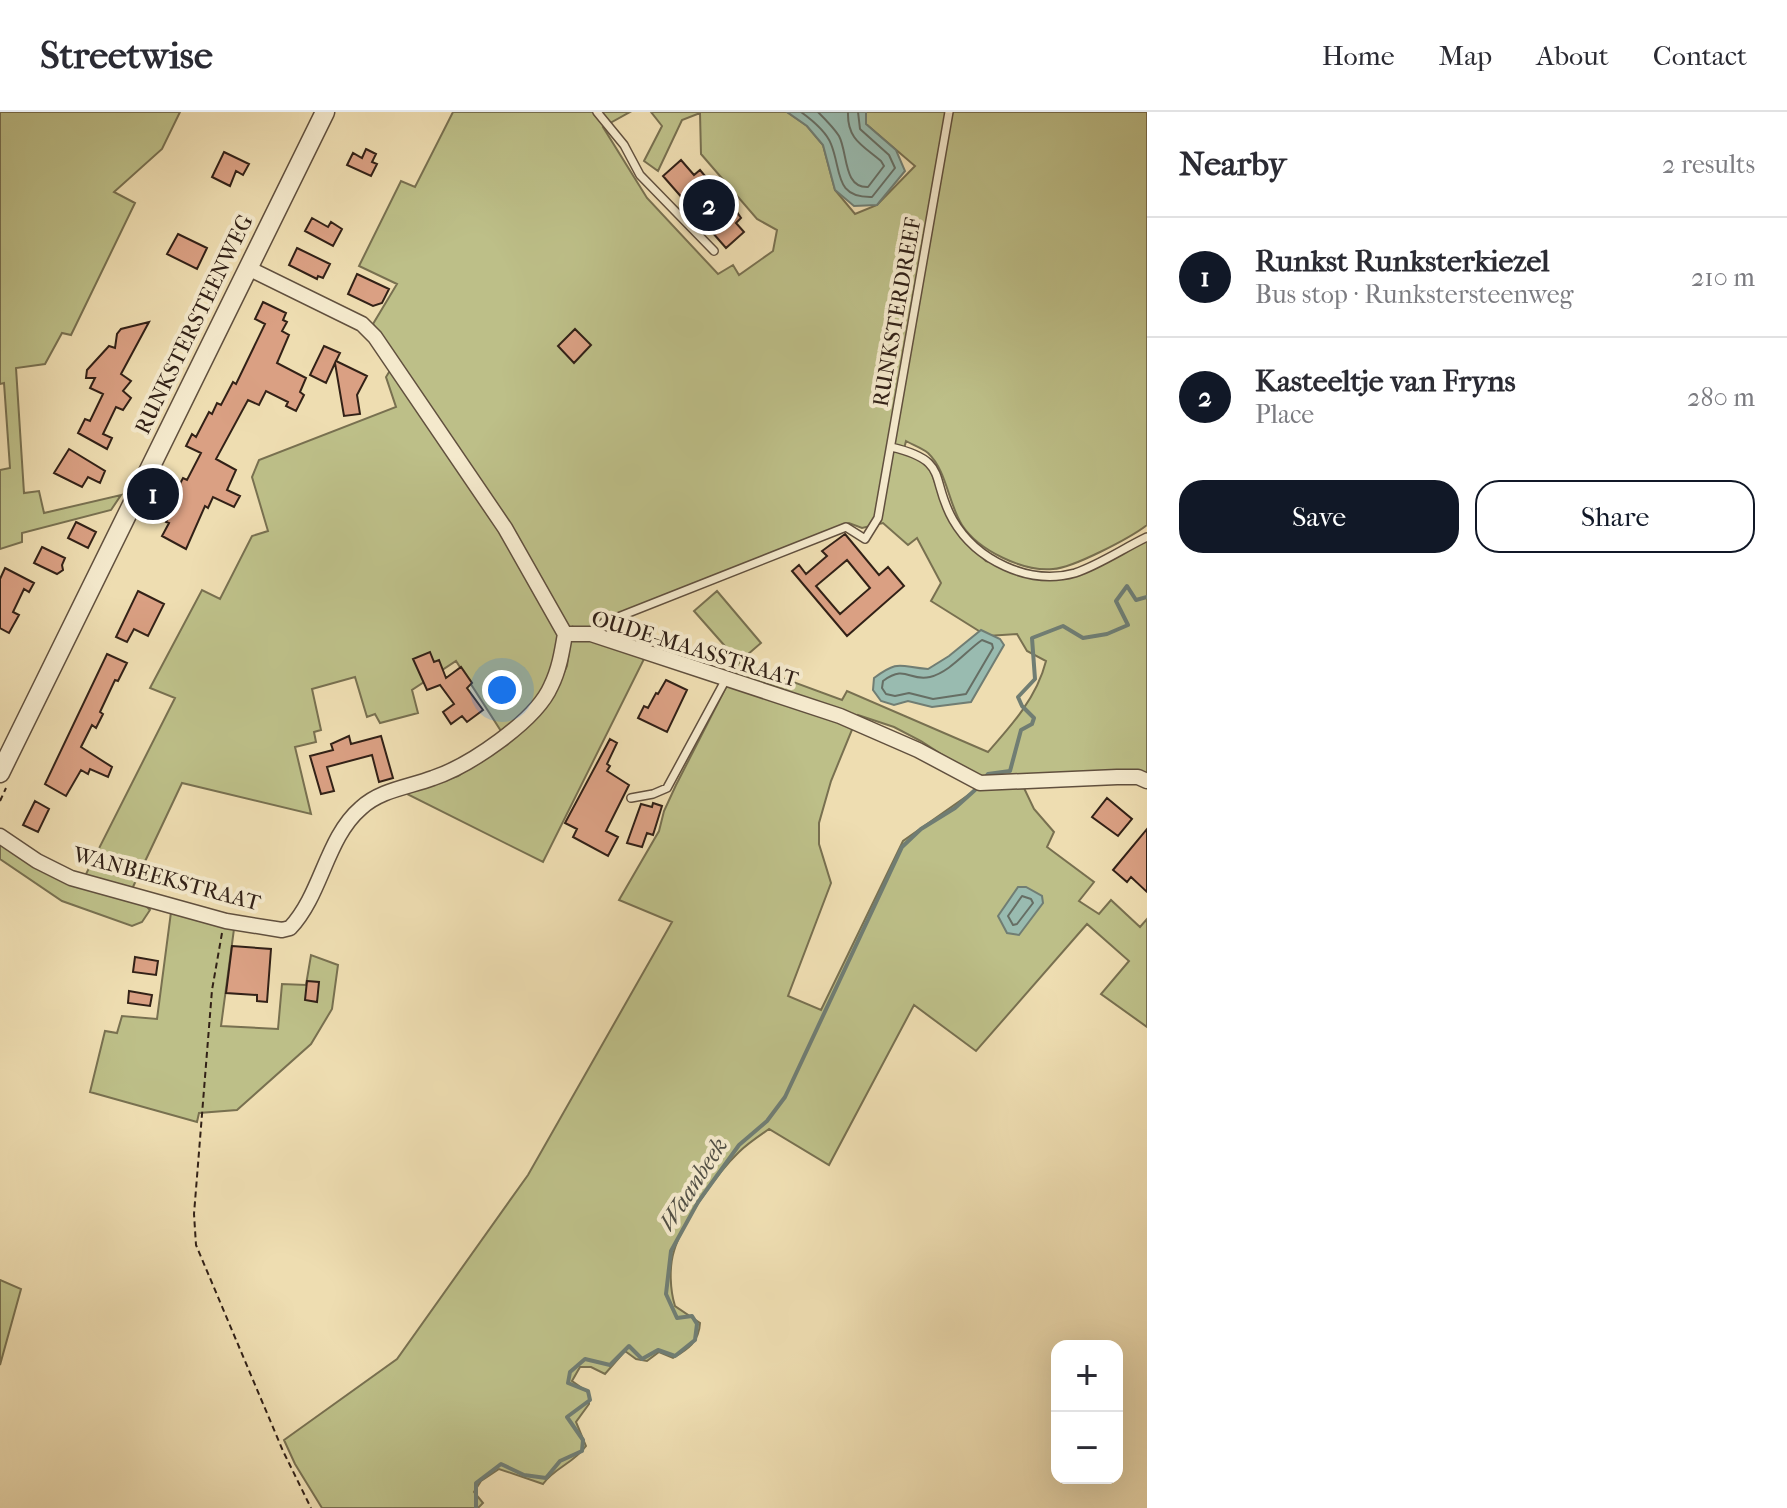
<!DOCTYPE html>
<meta charset="utf-8">
<style>
body{margin:0;font-family:"IM FELL French Canon",serif;background:#f7f7f7;color:#2b2b33}
.controls{position:absolute;right:24px;bottom:24px;display:grid;overflow:hidden;border-radius:16px;box-shadow:0 8px 32px #0002}
.controls button{width:72px;height:72px;display:grid;place-items:center;padding:0;border:0;border-bottom:2px solid #e1e1e2;background:#fff;color:#2b2b33;font:40px sans-serif}
.you{position:absolute;left:502px;top:578px;width:28px;height:28px;margin:-20px;border:6px solid #fff;border-radius:50%;background:#1a73e8;box-shadow:0 0 0 12px #1a73e833}
.badge{display:grid;place-items:center;width:52px;height:52px;border-radius:50%;background:#111827;color:#fff;font-size:26px;font-weight:700}
.pin{position:absolute;translate:-50% -50%;border:4px solid #fff;box-shadow:0 2px 8px #0006}
.list{margin:0;padding:0;list-style:none}
h2{display:flex;justify-content:space-between;align-items:center;height:104px;margin:0;padding:0 32px;font-size:34px}
h2 small{font-size:26px;font-weight:400;color:#7c7c81}
.list li{display:grid;grid-template-columns:52px 1fr auto;gap:24px;align-items:center;box-sizing:border-box;height:120px;padding:0 32px;border-top:2px solid #e1e1e2}
.list b{display:block;font-size:30px;white-space:nowrap}
.list p{margin:0;font-size:26px;white-space:nowrap;color:#7c7c81}
.list em{font-size:26px;font-style:normal;color:#7c7c81}
.actions{display:flex;gap:16px;padding:24px 32px}
.actions a{flex:1;padding:18px 0;border:2px solid #111827;border-radius:24px;text-align:center;font-size:28px;color:#111827}
.actions .main{background:#111827;color:#fff}
.map{position:relative;flex:none;width:1147px;height:1396px;overflow:hidden}
header{display:flex;align-items:center;gap:48px;box-sizing:border-box;height:112px;padding:0 40px;background:#fff;border-bottom:2px solid #e1e1e2}
header strong{font-size:38px}
nav{display:flex;gap:44px;margin-inline-start:auto;font-size:28px}
main{display:flex}
aside{flex:1;background:#fff}
.map>svg:first-child{display:block}
</style>
<header>
<strong>Streetwise</strong>
<nav><a>Home</a><a>Map</a><a>About</a><a>Contact</a></nav>
</header>
<main>
<div class="map">
<svg width="1147" height="1396" viewBox="0 0 1147 1396">
<rect width="100%" height="100%" fill="#eeddb1"/>
<filter id="stains"><feTurbulence type="fractalNoise" baseFrequency=".0025" numOctaves="4"/><feColorMatrix values="0 0 0 0 .2 0 0 0 0 .09 0 0 0 0 .02 0 0 0 .5 -.17"/></filter>
<radialGradient id="worn" r=".72"><stop offset=".6" stop-color="#630" stop-opacity="0"/><stop offset="1" stop-color="#630" stop-opacity=".3"/></radialGradient>
<path fill="#bdbf88" stroke="#787050" stroke-width="2" d="M0,0H180L162,37L114,80L135,91L71,223L62,221L45,252L16,256L24,381L39,379L44,401L121,383L111,398L22,421V430L0,437V358L10,356L4,271L0,272Z
M453,0H630L603,15L647,86L718,162L733,153L739,163L773,139L777,118L757,107L701,42L700,1L682,8L658,59L644,49L662,14L651,0H787L807,14L823,33L835,78L855,102L877,93L915,54L866,12V0H1147V413C1130,426 1073,456 1053,457C1023,460 978,438 962,413C948,391 947,359 928,341C922,336 913,333 906,329L904,337L930,356L939,382L964,428L986,449L1036,462L1057,465L1115,444L1147,429V664L978,666L921,629L894,615L858,603L831,669L819,711V732L831,771L788,884L821,898L903,729L977,677L1024,676L1034,697L1054,720L1047,735L1094,770L1079,789L1099,802L1111,788L1140,815L1147,807V915L1101,882L1129,849L1087,812L976,939L914,893L829,1053L769,1017C759,1024 748,1031 739,1040C718,1060 682,1110 674,1139C669,1155 670,1178 675,1194L700,1211C699,1230 688,1237 673,1246L659,1240L647,1249L636,1247L625,1239L605,1262L591,1255H580L572,1269L589,1281V1292L576,1310L586,1334C574,1351 554,1356 543,1372L499,1357L481,1369L474,1380L483,1391L478,1396H322L295,1352L284,1328L397,1247L528,1063L672,810L619,788L659,719L664,699L676,673L739,550L694,499L717,479L761,531L739,550L842,588L847,579L988,640C1012,613 1037,585 1046,549L1027,539L1017,522L987,524L931,489L941,471L917,426L908,433L883,411L862,416L849,411L601,510L599,519L646,543L543,750L405,681L458,664L468,657L551,588L567,554L572,515L563,519C560,539 550,568 539,585C529,599 514,609 501,619L456,549L412,578L418,601L380,611L375,602L367,605L355,565L312,577L321,618L314,620L316,630L295,635L311,702L182,671L132,777L85,764L175,586L150,576L202,478L220,487L252,424L268,419L252,365L259,348L396,295L386,265L397,247L373,212L397,172L359,154L401,69L415,75Z
M0,729L144,792L150,798L142,810L132,814L62,789L0,747Z
M171,800L234,817L221,914L278,917L282,872L306,873L311,843L338,853L332,897L311,932L237,998L199,1001L197,1010L90,980L105,919L117,921L122,904L157,907Z
M0,1168L21,1177L0,1253Z"/>
<path fill="#99bbb0" stroke="#707d73" stroke-width="2" d="M787,0H866V12L896,38L905,59L877,93L854,94L835,78L823,33L807,14Z
M981,518L1000,527L1004,533L971,590L932,595L908,589L894,593L881,589L873,578L874,566C900,547 899,555 928,557L949,544Z
M1018,775H1026L1042,784L1043,791L1019,823L1007,821L998,804Z"/>
<g fill="none" stroke-linecap="round" stroke-linejoin="round">
<path stroke="#666e64" stroke-width="2" d="M801,0C812,8 826,19 831,32C842,59 834,86 872,85L895,56L889,43L860,17L858,0
M818,0C825,7 834,16 839,24C848,41 843,76 868,75L884,54L881,49C862,33 847,27 848,0
M982,528L992,532L993,536L966,582L933,587L909,581L895,584L886,582L882,576L883,569C906,552 909,570 930,565C950,560 966,539 982,528Z
M1022,784L1031,787L1033,791L1017,812L1013,813L1008,804Z"/>
<path stroke="#707d73" stroke-width="4" d="M984,667L988,662L1010,659L1021,618L1032,612L1034,606L1022,594L1018,585L1035,567L1032,526L1063,514L1083,526L1107,522L1128,513L1116,489L1127,474L1136,488L1147,485
M476,1396V1371L501,1352L524,1363L546,1366L560,1349L582,1339L583,1328L567,1305L590,1288L588,1279L568,1271L570,1260L585,1247L610,1253L629,1234L642,1247L658,1238L675,1244L695,1228L697,1212L692,1204L677,1206L666,1182L671,1139L698,1090L739,1033L767,1009L785,985L902,735L921,717L955,696L975,678"/>
</g>
<path fill="#daa083" stroke="#322117" stroke-width="2" fill-rule="evenodd" d="M366,37L376,42L372,50L377,52L371,64L347,53L353,41L362,46Z
M224,40L249,52L243,63L236,59L230,74L212,65Z
M681,48L694,63L700,58L715,76L718,73L741,106L736,111L744,120L726,136L663,64Z
M312,106L328,115L331,110L342,117L333,134L305,119Z
M178,122L207,136L197,157L167,142Z
M297,136L330,152L323,166L318,164L317,167L289,153Z
M357,162L389,177L382,191L373,194L348,182Z
M263,190L286,201L283,208L287,210L282,219L289,223L277,251L306,266L300,280L304,283L296,299L286,294L288,290L266,279L259,293L248,288L216,347L236,358L227,378L240,384L234,395L213,385L208,396L205,394L186,437L162,424L169,411L166,410L179,383L175,381L183,366L187,368L201,341L186,334L192,322L196,325L209,300L212,302L217,291L221,293L233,270L236,272L265,212L255,207Z
M149,210L121,262L131,269L123,279L131,286L123,298L116,295L103,322L112,326L107,337L78,321L85,307L90,309L103,282L90,276L95,266H86L87,258L109,234L115,236L117,222L121,217Z
M575,217L591,233L574,251L558,234Z
M324,234L340,241L336,249L367,264L357,283L360,302L344,304L335,251L326,271L310,263Z
M69,337L105,359L100,371L88,365L82,375L54,361Z
M76,410L96,420L88,436L68,426Z
M845,422L879,463L888,455L904,474L847,524L792,459L799,453L806,462L827,444L822,439ZM847,448L870,476L840,502L816,474Z
M42,435L65,446L62,453L63,458L57,462L34,451Z
M5,456L34,471L29,480L24,477L13,500L19,503L9,521L0,516V467Z
M138,479L164,492L148,524L134,517L127,530L116,525Z
M430,540L434,550L439,548L446,566L461,555L472,571L467,576L483,598L467,610L462,604L451,612L443,600L454,592L440,573L427,578L413,547Z
M107,542L127,551L118,569L115,568L100,600L103,602L96,616L92,613L81,635L112,655L108,665L90,657L88,662L81,658L66,684L45,672Z
M666,568L687,578L667,620L638,606L644,594L648,596L656,581L658,582Z
M349,624L351,632L381,624L393,666L379,670L372,643L327,655L334,679L321,682L310,644L333,638L331,632Z
M610,627L617,631L607,652L610,654L607,659L629,673L606,719L618,725L608,744L573,725L577,717L565,711Z
M1107,686L1132,707L1118,724L1092,705Z
M35,689L49,697L38,720L23,713Z
M653,691L662,694L653,723L647,721L642,735L627,731L641,692L652,695Z
M1147,717V780L1131,765L1127,770L1113,758Z
M232,834L271,837L267,890L257,889V883L226,881Z
M135,845L158,849L156,863L133,860Z
M307,869L319,870L317,890L305,888Z
M129,879L152,883L150,894L128,891Z"/>
<g fill="none" stroke-linecap="round" stroke-linejoin="round">
<g stroke="#61503e" stroke-width="10">
<path id="service" d="M597,0L624,33L640,63L714,139
M891,335C951,349 929,366 953,408C976,448 1029,474 1075,461C1099,453 1124,436 1147,425
M591,522L603,511L846,415L865,427L878,406L949,0
M631,686L653,682L667,676L726,567"/>
</g>
<g stroke="#61503e" stroke-width="17">
<path id="minor" d="M248,156L362,212L375,225L505,416L565,522
M565,522H591L840,604L918,638L980,671L1117,665H1138L1147,669
M0,724L37,749L71,766L226,809L282,818L290,816C322,782 326,726 361,696C380,678 409,675 433,666C469,654 536,609 551,574C559,558 562,540 565,522"/>
</g>
<g stroke="#61503e" stroke-width="21">
<path id="tertiary" d="M0,661L325,0"/>
</g>
<path stroke="#322117" stroke-width="2" stroke-dasharray="6 4" stroke-linecap="butt" d="M0,689L6,676
M222,821L212,878L194,1102L196,1133L283,1339L311,1396"/>
<use href="#service" stroke="#f4e9cc" stroke-width="7"/>
<use href="#minor" stroke="#f4e9cc" stroke-width="14"/>
<use href="#tertiary" stroke="#f4e9cc" stroke-width="18"/>
</g>
<g text-anchor="middle" stroke-width="8" stroke-linejoin="round" paint-order="stroke">
<g font-size="22" fill="#322117" stroke="#f4e9cc">
<text transform="translate(896 200) rotate(-80)" y="8">RUNKSTERDREEF</text>
<text transform="translate(193 212) rotate(-64)" y="8">RUNKSTERSTEENWEG</text>
<text transform="translate(695 536) rotate(17)" y="8">OUDE-MAASSTRAAT</text>
<text transform="translate(167 766) rotate(15)" y="8">WANBEEKSTRAAT</text>
</g>
<g font-size="24" font-style="italic" fill="#514f45" stroke="#f4e9cc">
<text transform="translate(693 1072) rotate(-57)" y="8">Waanbeek</text>
</g>
</g>
<rect width="100%" height="100%" filter="url(#stains)"/>
<rect width="100%" height="100%" fill="url(#worn)"/>
</svg>
<div class="controls">
<button>+</button>
<button>−</button>
</div>
<div class="you"></div>
<div class="pin badge" style="left:153px;top:382px">1</div>
<div class="pin badge" style="left:709px;top:93px">2</div>
</div>
<aside>
<h2>Nearby<small>2 results</small></h2>
<ul class="list">
<li><span class="badge">1</span><div><b>Runkst Runksterkiezel</b><p>Bus stop · Runkstersteenweg</p></div><em>210 m</em></li>
<li><span class="badge">2</span><div><b>Kasteeltje van Fryns</b><p>Place</p></div><em>280 m</em></li>
</ul>
<div class="actions"><a class="main">Save</a><a>Share</a></div>
</aside>
</main>
